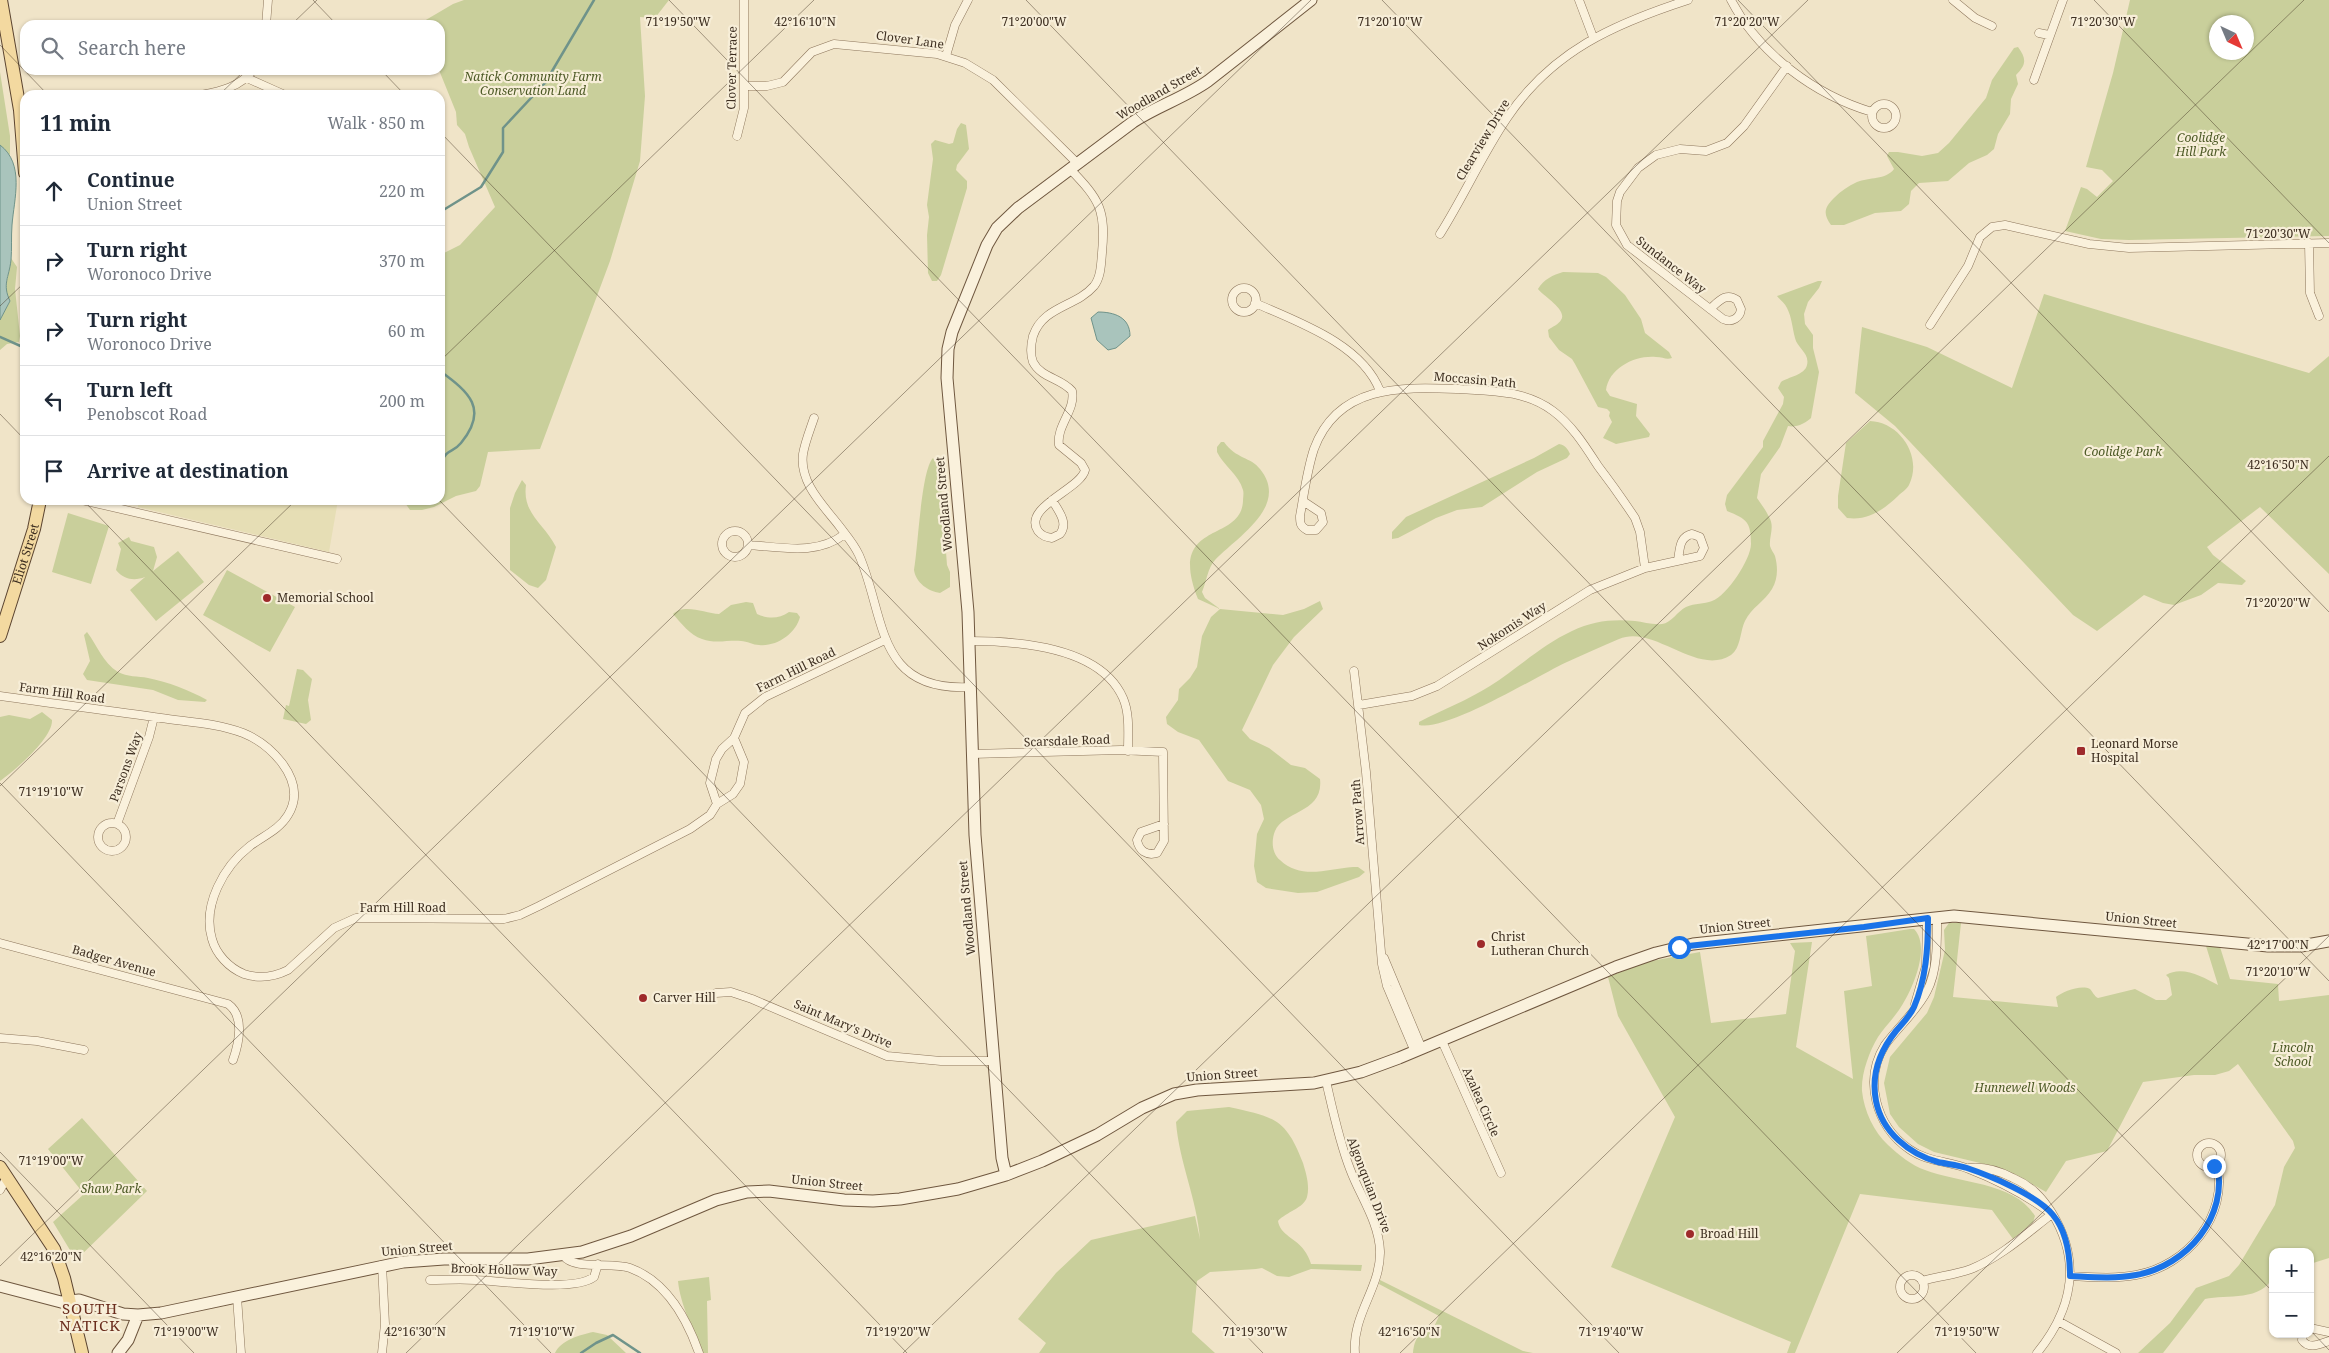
<!DOCTYPE html>
<meta charset="utf-8">
<style>
body{margin:0;font-family:"Noto Serif",serif;background:#f6f6f7;color:#1f2937}
.controls{position:absolute;right:15px;bottom:15px;display:grid;overflow:hidden;border-radius:10px;box-shadow:0 1px 4px #0004}
.controls button{width:45px;height:45px;display:grid;place-items:center;padding:0;border:0;border-bottom:1px solid #e0e1e3;background:#fff;color:#1f2937;font:25px sans-serif}
.compass{position:absolute;left:2209px;top:15px;width:45px;height:45px;border-radius:50%;background:#fff;box-shadow:0 1px 4px #0004;rotate:136deg}
.stop{position:absolute;width:15px;height:15px;margin:-11px;border:4px solid #1a73e8;border-radius:50%;background:#fff}
.stop.end{background:#1a73e8;border-color:#fff;box-shadow:0 1px 5px #0008}
.list{margin:0;padding:0;list-style:none}
h2{display:flex;justify-content:space-between;align-items:center;height:65px;margin:0;padding:0 20px;font-size:21px}
h2 small{font-size:16px;font-weight:400;color:#747a83}
.list li{display:grid;grid-template-columns:32px 1fr auto;gap:15px;align-items:center;box-sizing:border-box;height:70px;padding:0 20px;border-top:1px solid #e0e1e3}
.list b{display:block;font-size:19px;white-space:nowrap}
.list p{margin:0;font-size:16px;white-space:nowrap;color:#747a83}
.list em{font-size:16px;font-style:normal;color:#747a83}
.icon{flex:none;width:28px;height:28px;fill:none;stroke:currentColor;stroke-width:2;stroke-linecap:round;stroke-linejoin:round}
.map{position:relative;flex:none;width:2329px;height:1353px;overflow:hidden}
.search{position:absolute;background:#fff;box-shadow:0 1px 4px #0004;left:20px;top:20px;width:425px;height:55px;display:flex;align-items:center;gap:12px;box-sizing:border-box;padding:0 18px;border-radius:15px;color:#747a83;font-size:19px}
.panel{position:absolute;background:#fff;box-shadow:0 1px 4px #0004;left:20px;top:90px;width:425px;height:415px;border-radius:15px}
.map>svg:first-child{display:block}
</style>
<div class="map">
<svg width="2329" height="1353" viewBox="0 0 2329 1353">
<rect width="100%" height="100%" fill="#f0e4c8"/>
<path fill="#e6deb5" d="M138,500H338L329,552L138,507Z"/>
<path fill="#c9cf9b" fill-rule="evenodd" d="M464,0H669L655,18L640,17L645,96L640,161L610,261L540,449L488,452L480,486L476,491L456,496L434,507L422,510H410L403,500H440V255L460,245L495,207L469,147L465,134L457,125L456,112L439,70L440,25L419,24L453,4Z
M2130,0H2329V236L2129,240L2101,239L2065,231L2081,187L2087,189L2097,197L2113,181L2102,170L2086,167L2113,73ZM2246,22V52H2216V22Z
M2018,47C2027,59 2026,65 2016,75L2018,84L2011,99L2010,114L1998,134L1994,149L1987,155L1969,163L1948,181L1919,183L1911,191L1909,204L1901,211L1875,213L1844,225H1831C1823,214 1824,208 1834,198C1841,191 1848,186 1857,182C1869,177 1886,180 1894,169L1887,156L1889,152H1898L1922,156L1938,153L1949,143L1986,98L1992,80L2014,48Z
M0,72L10,136V155L0,145Z
M961,123L966,125L969,149L957,165L956,170L967,181V188L941,275L937,281H932L928,273L927,235L929,217L927,205L933,159L931,144L935,140L949,144L953,143L957,129Z
M11,258L17,267L15,289L20,336L19,342L7,344L0,350V320L10,301L5,292Z
M1563,272L1598,273L1606,277L1625,295L1641,319L1645,333L1669,352L1672,358C1666,360 1663,357 1656,357C1635,355 1609,368 1606,390L1610,396L1637,404L1636,416L1650,434L1649,437L1616,444L1603,438L1612,422L1609,416L1610,412L1607,409L1598,407L1575,364L1572,359L1559,350L1549,337L1548,330C1552,327 1559,324 1561,320C1568,310 1543,296 1538,289C1544,279 1553,275 1563,272Z
M1818,281H1822L1819,288L1808,302L1804,314L1805,324L1813,335V348L1819,372L1811,418C1806,423 1796,428 1788,426L1780,447L1761,474L1757,498C1761,504 1766,510 1769,517C1775,527 1769,536 1770,546C1771,550 1774,553 1775,556C1778,567 1778,579 1772,589C1765,601 1751,608 1745,621C1740,631 1741,648 1731,655C1697,677 1654,624 1619,639C1601,647 1584,654 1567,662C1537,676 1446,732 1419,725V722C1442,710 1468,700 1490,686C1518,668 1542,645 1572,631C1593,621 1612,619 1635,621C1643,622 1653,625 1662,624C1671,623 1678,611 1686,607C1695,603 1704,604 1712,601C1727,596 1751,559 1751,544C1751,522 1747,519 1727,511L1725,504L1727,495L1763,447V441L1783,404L1784,397L1778,388L1781,382C1788,377 1805,375 1807,365C1810,353 1797,348 1795,338C1792,327 1792,318 1787,308C1785,303 1780,300 1777,296Z
M2044,294L2309,373L2329,356V574L2260,507L2207,547L2213,555L2246,581L2242,585L2218,583L2201,595L2174,605L2163,603L2144,595L2097,631L2073,615L1895,426L1855,393L1862,327L1927,347L2012,388Z
M1870,421C1900,422 1923,457 1909,485C1907,489 1901,493 1898,496C1883,510 1868,521 1847,518L1838,508V496L1846,443Z
M1221,442H1224C1236,459 1251,457 1260,469C1290,506 1237,537 1215,560C1208,567 1206,583 1202,592L1205,598L1220,609L1283,615L1304,609L1320,601L1323,609L1294,637L1273,665L1242,730L1250,739L1269,748L1291,765L1305,768L1320,779C1324,813 1283,811 1275,831C1271,841 1272,853 1280,860C1301,880 1327,869 1353,867H1358L1365,872L1359,877L1317,892L1298,893L1266,888L1257,882L1254,866L1257,834L1264,819L1261,805L1250,790L1228,781L1199,740L1178,732L1167,724L1166,717L1178,700L1179,689L1190,678L1197,667L1202,636L1211,617L1220,609L1198,599C1166,519 1241,544 1243,501C1243,498 1244,493 1243,490C1239,475 1223,465 1217,452V447Z
M1559,444C1565,445 1568,449 1570,454L1567,458L1537,472L1482,507L1457,510L1436,518L1398,538L1392,539V532L1406,517L1534,458Z
M933,458L940,471L947,565L950,572V587L940,593C928,591 916,583 914,570C918,549 921,470 933,458Z
M522,480L526,485C522,514 544,523 556,547L546,580L538,588L529,585L510,570V508L515,493Z
M68,513L109,526L91,584L52,572Z
M129,537L131,541L154,547L157,557L153,571L178,551L204,582L156,621L130,590L145,577C135,581 124,580 116,570L121,549L118,543Z
M227,570L295,607L270,652L203,615Z
M746,602L753,603L757,614C768,619 779,619 789,612L797,613L800,617C796,633 777,647 759,645C753,645 747,641 741,641C727,640 715,644 702,639C690,635 681,623 673,614C684,603 705,613 719,614L731,605Z
M87,632C97,645 103,663 118,672C127,677 138,676 148,678C168,682 189,690 207,700L205,702L178,700L153,690L87,680L83,674L90,661L84,635Z
M297,669L303,670L312,679L308,700L311,720L306,724L283,719L286,705L289,706Z
M42,712L52,720C53,738 14,771 0,781V717L9,715L30,719Z
M1949,923H1961L1953,997L2058,1007L2056,997C2062,992 2081,984 2090,989C2093,992 2094,996 2098,998L2135,989L2156,1000H2166L2172,995L2169,978L2166,975C2182,965 2203,977 2218,985L2206,946L2220,947L2230,979L2278,984L2279,1001L2329,995V1258L2310,1264V1252H2273C2273,1258 2275,1270 2273,1276C2263,1302 2226,1294 2205,1299L2163,1353H2138L2170,1323L2196,1288L2229,1276L2239,1265L2275,1205L2284,1167L2295,1148L2293,1141L2238,1064L2229,1071L2215,1075H2194L2143,1082L2107,1151L2066,1161L2046,1192L2020,1177L1997,1167L1934,1152L1918,1144L1899,1127L1890,1114L1884,1083L1890,1057L1927,1013L1934,997L1945,950L1944,930Z
M1910,929H1914C1932,947 1911,993 1899,1010C1892,1020 1884,1028 1878,1037C1869,1052 1861,1074 1862,1091C1864,1111 1874,1132 1888,1145C1899,1155 1911,1165 1925,1170C1958,1183 2015,1182 2035,1216L2033,1222L2013,1239L1992,1210L1860,1194L1795,1353H1787L1791,1342L1611,1267L1675,1117L1618,1016L1608,977L1646,962L1700,952L1711,1023L1786,1014L1795,951L1790,943L1812,942L1796,1047L1853,1079L1844,991L1872,986L1866,936Z
M1229,1107C1274,1117 1286,1118 1303,1163C1306,1173 1310,1186 1307,1197C1304,1208 1286,1212 1278,1221C1280,1235 1297,1239 1304,1250C1307,1254 1310,1260 1311,1264L1362,1265L1361,1271L1311,1269L1289,1277L1277,1276L1262,1268L1256,1269L1210,1272L1197,1281L1192,1332L1215,1353H1039L1046,1343L1018,1319L1056,1273L1091,1240L1195,1216L1200,1239C1197,1199 1179,1162 1176,1122L1187,1111Z
M82,1118L147,1191L76,1260L53,1222L84,1194L48,1149Z
M709,1277L711,1300L707,1301L708,1353H702C694,1331 680,1304 678,1281Z
M1380,1280L1523,1351L1533,1353H1413C1414,1340 1420,1328 1434,1327L1439,1316L1379,1284Z
M593,1332L607,1335L626,1353H555C561,1340 580,1335 593,1332Z"/>
<path fill="#a9c4bc" stroke="#6f938a" d="M0,145C25,164 14,199 12,225C11,237 12,249 11,260C9,278 2,284 10,301L0,320Z
M1098,312C1114,312 1130,317 1130,336L1116,348L1108,350L1097,340L1091,318Z"/>
<g fill="none" stroke-linecap="round" stroke-linejoin="round">
<path stroke="#6f938a" stroke-width="2.5" d="M440,209H445L481,187L503,152V128L545,83L594,0
M0,337L25,348
M440,371C469,392 489,409 461,443C452,454 448,447 440,464
M581,1353L596,1343L613,1335L640,1353"/>
<g stroke="#8d765c" stroke-width="9">
<path id="street" d="M1579,0L1593,37
M1731,0C1759,54 1815,95 1872,112
M1953,0L1975,18L1992,26
M266,25L268,0
M2039,33L2049,35
M946,56L955,25L968,0
M247,78L285,95
M2034,80L2063,0
M744,86H767L783,82L812,52L834,44L937,54L965,63L993,80L1077,163
M201,95C221,91 240,87 253,70
M1872 116a12 12 0 1 1 24 0a12 12 0 1 1-24 0Z
M737,136L744,108V0
M1440,234C1464,196 1482,155 1507,118C1552,51 1614,24 1688,0
M2309,243L2310,293L2319,316
M1232 300a12 12 0 1 1 24 0a12 12 0 1 1-24 0Z
M1255,303C1298,322 1362,344 1380,391
M1710,309C1719,301 1726,292 1737,300L1741,309C1740,318 1732,323 1723,319L1627,245L1616,225L1617,201L1620,192L1638,168L1656,155L1680,149L1706,151L1727,143L1744,126L1787,66
M1930,325L1968,266L1980,237L1992,227L2005,225L2089,244L2129,248L2329,243
M814,418C810,430 805,442 803,454C799,483 824,506 840,527C846,535 854,544 859,555C886,617 875,692 970,687
M82,500L337,559
M1052,500C1058,510 1069,523 1060,534L1052,538C1046,537 1042,536 1038,531C1022,507 1081,489 1085,470L1081,463L1059,445C1056,426 1076,410 1072,391C1061,378 1041,378 1033,362C1030,354 1031,344 1033,336C1043,306 1076,307 1094,286C1101,277 1101,264 1102,253C1106,210 1100,200 1070,169
M1303,501L1321,513L1323,522L1316,530H1307C1300,526 1300,523 1300,516C1304,494 1307,470 1314,449C1338,384 1401,387 1459,389C1491,391 1525,390 1553,411C1572,425 1585,446 1598,466C1611,483 1623,500 1635,518L1640,532L1645,568
M722 544a13 13 0 1 1 26 0a13 13 0 1 1-26 0Z
M748,545C782,547 816,556 845,534
M969,641C1017,641 1100,646 1123,698C1130,714 1128,734 1128,751
M1354,671L1366,772L1382,964L1387,986L1415,1052
M0,696C54,704 108,710 161,718C188,722 217,723 243,733C258,739 272,750 282,763C294,779 299,797 288,815C279,830 263,836 250,846C224,866 202,905 212,939C216,954 229,968 244,974C259,979 274,977 288,970L334,928L356,918L504,919L520,915L539,906L690,829L710,815L717,804L733,794L740,784L744,762L734,738
M1359,705L1412,696L1437,686L1590,590L1645,568L1700,556L1704,548L1700,537L1692,534C1679,537 1680,549 1678,560
M972,754L1121,750L1163,752L1164,841L1157,853C1147,856 1139,851 1137,840L1141,832L1164,824
M717,804L710,783L716,759L722,749L734,738L745,713L765,697L885,640
M98 837a14 14 0 1 1 28 0a14 14 0 1 1-28 0Z
M117,824L149,737L154,717
M1937,917C1937,940 1938,970 1927,991C1917,1011 1898,1027 1885,1045C1863,1080 1876,1126 1909,1149C1927,1162 1949,1161 1969,1169C2000,1181 2026,1195 2052,1214
M0,943L228,1004C245,1016 239,1043 233,1060
M1384,958L1422,1049
M716,993L731,992L752,999L887,1056L941,1061H995
M1915,1004L1926,966L1927,918
M0,1038L37,1041L84,1050
M1442,1041L1501,1173
M1326,1081C1333,1111 1339,1141 1350,1169C1360,1196 1379,1222 1380,1251C1381,1288 1352,1314 1355,1353
M2197 1155a12 12 0 1 1 24 0a12 12 0 1 1-24 0Z
M1969,1168C1985,1166 1999,1171 2013,1178C2031,1186 2041,1196 2052,1213C2082,1262 2072,1310 2037,1353
M0,1190L6,1179
M564,1256C573,1270 613,1262 630,1268C666,1281 687,1319 699,1353
M382,1265L385,1324L382,1353
M1900 1287a12 12 0 1 1 24 0a12 12 0 1 1-24 0Z
M2070,1276C2092,1277 2114,1279 2136,1275C2187,1266 2229,1216 2217,1164
M430,1280C445,1280 460,1279 476,1280C502,1281 574,1292 594,1277L598,1264
M1922,1281C1939,1276 1955,1275 1971,1269C2001,1257 2027,1233 2052,1214
M237,1297L241,1353
M2058,1321L2116,1353
M2310,1328L2329,1332
M2303,1334L2302,1340C2309,1350 2320,1344 2329,1341"/>
</g>
<g stroke="#6f573f" stroke-width="13">
<path id="secondary" d="M1006,1175L1002,1158L975,835L968,612L947,378L948,349L952,332L987,245L997,228L1018,208L1133,122C1157,106 1184,98 1208,81L1311,0
M0,1286L61,1302L79,1300L123,1314L138,1315L161,1313L403,1262L444,1259H528L582,1252L631,1236L716,1200L747,1192L769,1191L844,1200L873,1201L900,1199L958,1189L1006,1175L1042,1161L1097,1135L1142,1108L1174,1094L1197,1090L1314,1083L1361,1072L1399,1058L1616,967L1656,953L1693,944L1954,916L2268,946H2301L2329,941
M118,1353L128,1340L138,1315"/>
</g>
<g stroke="#5b4430" stroke-width="14">
<g id="primary">
<path d="M1,0L20,110L25,173"/>
<path id="s1" d="M0,636L34,529L40,500"/>
<path d="M0,1167L54,1249L64,1278L82,1353"/>
</g>
</g>
<use href="#street" stroke="#faf1dc" stroke-width="8"/>
<use href="#secondary" stroke="#faf1dc" stroke-width="11"/>
<use href="#primary" stroke="#f3d9a0" stroke-width="12"/>
</g>
<g fill="none" stroke-linecap="round" stroke-linejoin="round">
<path stroke="#1a73e8" stroke-width="6" d="M1679,947L1864,927L1928,918C1928,949 1926,979 1914,1007C1910,1016 1902,1024 1896,1031C1879,1052 1871,1075 1876,1101C1882,1132 1909,1154 1938,1162C1947,1164 1958,1165 1967,1168C1991,1176 2038,1196 2053,1215C2067,1232 2070,1255 2070,1276C2092,1277 2114,1279 2136,1275C2187,1266 2229,1216 2217,1164L2214,1166"/>
</g>
<path fill="none" stroke="#3d2e20" stroke-width="1" stroke-opacity="0.45" d="M313,0L337,25M669,0L1976,1353M1026,0L2273,1292M1382,0L2329,981M1738,0L2329,612M2094,0L2329,243M291,25L317,0M0,45L48,95M381,70L405,95M219,95L245,70M440,132L1619,1353M0,306L25,282M440,361L814,0M0,414L25,440M83,500L907,1353M439,500L1263,1353M0,783L551,1353M0,786L296,500M0,1152L194,1353M0,1266L1311,0M2310,1330L2329,1350M406,1353L1808,0M903,1353L2304,0M1400,1353L2329,456M1897,1353L2329,936"/>
<g fill="#9e2a2b" stroke="#f7eed8" stroke-width="2">
<circle cx="267" cy="598" r="5"/>
<rect x="2076" y="746" width="10" height="10" rx="2.5"/>
<circle cx="1481" cy="944" r="5"/>
<circle cx="643" cy="998" r="5"/>
<circle cx="1690" cy="1234" r="5"/>
</g>
<g text-anchor="middle" stroke-width="4.5" stroke-linejoin="round" paint-order="stroke">
<g font-size="12" fill="#3d2e20" stroke="#f7eed8">
<text transform="translate(910 40) rotate(8)" y="4">Clover Lane</text>
<text transform="translate(732 68) rotate(-89)" y="4">Clover Terrace</text>
<text transform="translate(1159 93) rotate(-30)" y="4">Woodland Street</text>
<text transform="translate(1483 140) rotate(-59)" y="4">Clearview Drive</text>
<text transform="translate(1671 265) rotate(38)" y="4">Sundance Way</text>
<text transform="translate(1475 380) rotate(5)" y="4">Moccasin Path</text>
<text transform="translate(944 504) rotate(-95)" y="4">Woodland Street</text>
<text dy="4" stroke="none"><textPath href="#s1" startOffset="86">Eliot Street</textPath></text>
<text transform="translate(1512 626) rotate(-33)" y="4">Nokomis Way</text>
<text transform="translate(796 670) rotate(-26)" y="4">Farm Hill Road</text>
<text transform="translate(62 693) rotate(8)" y="4">Farm Hill Road</text>
<text transform="translate(1067 741) rotate(-2)" y="4">Scarsdale Road</text>
<text transform="translate(126 767) rotate(-70)" y="4">Parsons Way</text>
<text transform="translate(1358 812) rotate(-94)" y="4">Arrow Path</text>
<text x="403" y="912">Farm Hill Road</text>
<text transform="translate(967 908) rotate(-95)" y="4">Woodland Street</text>
<text transform="translate(2141 920) rotate(6)" y="4">Union Street</text>
<text transform="translate(1735 926) rotate(-6)" y="4">Union Street</text>
<text transform="translate(114 961) rotate(16)" y="4">Badger Avenue</text>
<text transform="translate(843 1024) rotate(23)" y="4">Saint Mary's Drive</text>
<text transform="translate(1222 1075) rotate(-4)" y="4">Union Street</text>
<text transform="translate(1481 1102) rotate(66)" y="4">Azalea Circle</text>
<text transform="translate(827 1183) rotate(6)" y="4">Union Street</text>
<text transform="translate(1369 1185) rotate(69)" y="4">Algonquian Drive</text>
<text transform="translate(417 1249) rotate(-5)" y="4">Union Street</text>
<text transform="translate(504 1270) rotate(2)" y="4">Brook Hollow Way</text>
</g>
<g font-size="12" font-style="italic" fill="#4d5a26" stroke="#f7eed8">
<text x="533" y="81">Natick Community Farm<tspan x="533" dy="14">Conservation Land</tspan></text>
<text x="2201" y="142">Coolidge<tspan x="2201" dy="14">Hill Park</tspan></text>
<text x="2123" y="456">Coolidge Park</text>
<text x="2293" y="1052">Lincoln<tspan x="2293" dy="14">School</tspan></text>
<text x="2025" y="1092">Hunnewell Woods</text>
<text x="111" y="1193">Shaw Park</text>
</g>
<g font-size="12" fill="#3d2e20" stroke="#f7eed8" text-anchor="start">
<text x="277" y="602">Memorial School</text>
<text x="2091" y="748">Leonard Morse<tspan x="2091" dy="14">Hospital</tspan></text>
<text x="1491" y="941">Christ<tspan x="1491" dy="14">Lutheran Church</tspan></text>
<text x="653" y="1002">Carver Hill</text>
<text x="1700" y="1238">Broad Hill</text>
</g>
<g font-size="15" letter-spacing="1" fill="#6b2e1e" stroke="#f7eed8">
<text x="90" y="1314">SOUTH<tspan x="90" dy="17">NATICK</tspan></text>
</g>
</g>
<g font-size="12" text-anchor="middle" fill="#3d2e20" stroke="#f7eed8" stroke-width="4.5" stroke-linejoin="round" paint-order="stroke">
<text x="805" y="26">42°16'10"N</text>
<text x="678" y="26">71°19'50"W</text>
<text x="1034" y="26">71°20'00"W</text>
<text x="1390" y="26">71°20'10"W</text>
<text x="1747" y="26">71°20'20"W</text>
<text x="2103" y="26">71°20'30"W</text>
<text x="2278" y="238">71°20'30"W</text>
<text x="2278" y="469">42°16'50"N</text>
<text x="2278" y="607">71°20'20"W</text>
<text x="51" y="796">71°19'10"W</text>
<text x="2278" y="949">42°17'00"N</text>
<text x="2278" y="976">71°20'10"W</text>
<text x="51" y="1165">71°19'00"W</text>
<text x="51" y="1261">42°16'20"N</text>
<text x="186" y="1336">71°19'00"W</text>
<text x="542" y="1336">71°19'10"W</text>
<text x="898" y="1336">71°19'20"W</text>
<text x="1255" y="1336">71°19'30"W</text>
<text x="1611" y="1336">71°19'40"W</text>
<text x="1967" y="1336">71°19'50"W</text>
<text x="415" y="1336">42°16'30"N</text>
<text x="1409" y="1336">42°16'50"N</text>
</g>
</svg>
<div class="controls">
<button>+</button>
<button>−</button>
</div>
<svg class="compass" viewBox="-18 -18 36 36"><path d="M0-13l5 13h-10z" fill="#e53935"/><path d="M0 13l5-13h-10z" fill="#747a83"/></svg>
<div class="stop" style="left:1679px;top:947px"></div>
<div class="stop end" style="left:2214px;top:1166px"></div>
<div class="search"><svg class="icon" aria-label="search" viewBox="0 0 24 24"><circle cx="10" cy="10" r="6"/><path d="M15 15l6 6"/></svg>Search here</div>
<section class="panel">
<h2>11 min<small>Walk · 850 m</small></h2>
<ul class="list">
<li><svg class="icon" aria-label="ahead" viewBox="0 0 24 24"><path d="M12 20V5M6 11l6-6 6 6"/></svg><div><b>Continue</b><p>Union Street</p></div><em>220 m</em></li>
<li><svg class="icon" aria-label="right" viewBox="0 0 24 24"><path d="M7 20v-9h11M14 6l5 5-5 5"/></svg><div><b>Turn right</b><p>Woronoco Drive</p></div><em>370 m</em></li>
<li><svg class="icon" aria-label="right" viewBox="0 0 24 24"><path d="M7 20v-9h11M14 6l5 5-5 5"/></svg><div><b>Turn right</b><p>Woronoco Drive</p></div><em>60 m</em></li>
<li><svg class="icon" aria-label="left" viewBox="0 0 24 24"><path d="M17 20v-9H6M10 6l-5 5 5 5"/></svg><div><b>Turn left</b><p>Penobscot Road</p></div><em>200 m</em></li>
<li><svg class="icon" aria-label="arrive" viewBox="0 0 24 24"><path d="M6 21V4h12l-3 4 3 4H6"/></svg><div><b>Arrive at destination</b></div></li>
</ul>
</section>
</div>
